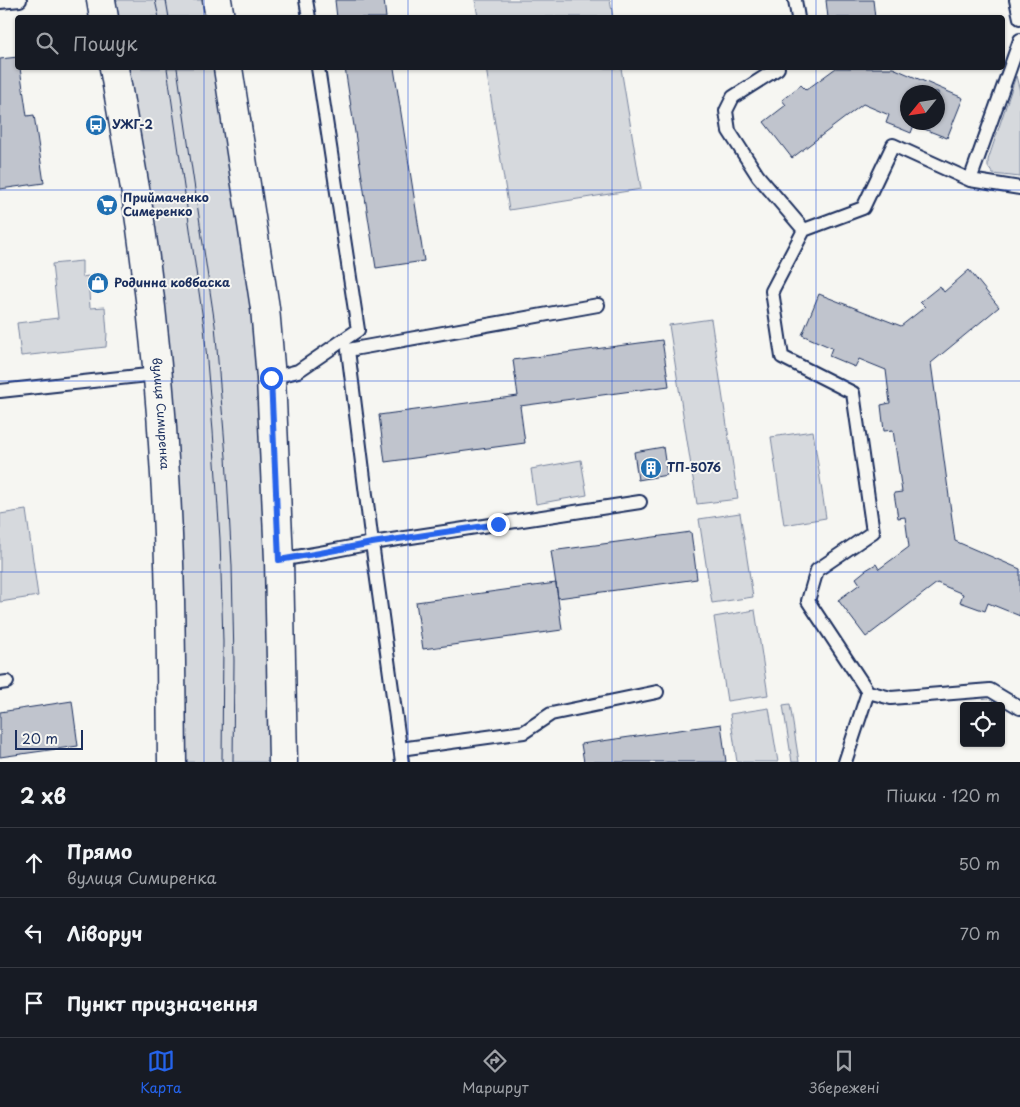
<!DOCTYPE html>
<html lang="uk">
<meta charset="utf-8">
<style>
body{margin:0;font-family:"Playpen Sans",sans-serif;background:#242831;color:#f1f3f6}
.controls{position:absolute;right:15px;bottom:15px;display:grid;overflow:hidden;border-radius:5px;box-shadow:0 1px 4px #0004}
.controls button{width:45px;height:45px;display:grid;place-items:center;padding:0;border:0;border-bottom:1px solid #363941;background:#171b24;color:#f1f3f6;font:25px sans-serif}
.compass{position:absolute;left:900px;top:85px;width:45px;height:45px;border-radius:50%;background:#171b24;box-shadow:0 1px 4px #0004;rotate:240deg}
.scale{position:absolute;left:15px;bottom:12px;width:68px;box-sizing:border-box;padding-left:5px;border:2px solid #1b2f5e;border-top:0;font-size:14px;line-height:18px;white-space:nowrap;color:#1b2f5e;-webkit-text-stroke:4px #f6f6f2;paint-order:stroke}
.stop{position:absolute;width:15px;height:15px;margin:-11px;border:4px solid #2563eb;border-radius:50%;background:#fff}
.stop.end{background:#2563eb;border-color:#fff;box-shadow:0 1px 5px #0008}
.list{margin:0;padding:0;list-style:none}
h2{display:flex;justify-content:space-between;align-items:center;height:65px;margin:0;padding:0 20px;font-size:21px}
h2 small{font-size:16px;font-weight:400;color:#9ea1a6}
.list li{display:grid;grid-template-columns:32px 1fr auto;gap:15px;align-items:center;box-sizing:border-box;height:70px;padding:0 20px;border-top:1px solid #363941}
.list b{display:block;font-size:19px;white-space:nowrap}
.list p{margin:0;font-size:16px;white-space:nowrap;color:#9ea1a6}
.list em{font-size:16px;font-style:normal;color:#9ea1a6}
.icon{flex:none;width:28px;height:28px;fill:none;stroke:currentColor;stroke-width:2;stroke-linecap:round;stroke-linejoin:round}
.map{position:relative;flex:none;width:1020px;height:762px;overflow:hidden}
.search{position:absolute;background:#171b24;box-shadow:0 1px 4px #0004;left:15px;right:15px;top:15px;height:55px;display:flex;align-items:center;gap:12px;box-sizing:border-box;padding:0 18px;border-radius:5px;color:#9ea1a6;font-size:19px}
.sheet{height:275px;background:#171b24}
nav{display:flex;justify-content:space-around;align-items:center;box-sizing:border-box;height:70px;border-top:1px solid #363941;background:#171b24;font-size:14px;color:#9ea1a6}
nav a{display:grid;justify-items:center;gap:2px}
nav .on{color:#2563eb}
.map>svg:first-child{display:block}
</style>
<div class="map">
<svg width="1020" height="762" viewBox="0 0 1020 762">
<rect width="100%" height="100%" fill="#f6f6f2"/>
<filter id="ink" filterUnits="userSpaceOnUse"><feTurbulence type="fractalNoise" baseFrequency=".02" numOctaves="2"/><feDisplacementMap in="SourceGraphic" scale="10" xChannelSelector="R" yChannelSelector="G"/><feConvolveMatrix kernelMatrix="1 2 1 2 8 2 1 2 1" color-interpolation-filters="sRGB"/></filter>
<g filter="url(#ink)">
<path fill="#d6d9dd" stroke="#78849e" d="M115,0H203L207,17H119Z
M475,0H610L613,17H478Z
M128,68H217L244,241L258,373L268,500L272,762H184Z
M486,68H621L641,189L509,210Z
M1016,76L1020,91V177L993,174L988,167V160Z
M82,261V277L88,276L90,308L105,307L107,333L106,347L21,356L17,323L58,318L52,264Z
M711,319L738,499L697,504L669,325Z
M813,431L826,518L784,525L771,437Z
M581,460L587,495L536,504L531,469Z
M26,510L38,596L0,602V514Z
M740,513L753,597L712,603L699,519Z
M755,610L768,695L727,701L714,617Z
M790,704L799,762H792L783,705Z
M769,708L778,762H737L730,714Z"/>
<path fill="#c0c4cd" stroke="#1b2f5e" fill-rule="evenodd" d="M335,0H384L386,18H337Z
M826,0H873L875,18H828Z
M18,57V68H20L27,116L34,115L44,183L0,189V59Z
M345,68H394L424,261L376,268Z
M836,68H893L963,98L947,138L914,125L911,133L899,128L886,123L889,115L863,104L792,158L764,122L786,105L782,100L801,85L806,90ZM908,92H938V122H908Z
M969,270L999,307L931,363L955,541L1020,569V616L988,603L985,611L960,602L963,594L937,583L866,637L838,600L860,584L856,578L866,570L876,564L879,569L909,547L905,517L898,518L894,493L902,492L893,430L884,431L881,405L890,403L886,370L859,359L855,367L829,356L832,348L802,335L819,294L901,326L925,307L920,302L940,286L944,292Z
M662,340L669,386L520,406L525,443L385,462L379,415L518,396L513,360Z
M663,447L667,475L638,480L634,452Z
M691,532L697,579L558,598L551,551Z
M556,583L562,630L423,649L416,602Z
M72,701L78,746L0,757V712Z
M721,724L726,762H584L581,744Z"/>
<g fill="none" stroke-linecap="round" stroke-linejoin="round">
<g stroke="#1b2f5e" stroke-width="16">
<path id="service" d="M306,0L309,18
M795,0L798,18
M1016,0L1020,18
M0,2L20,0
M778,68L777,69L733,97L726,111L729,131L758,176L804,230L772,291L782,357L853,393L873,532L817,570L808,601L868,692L891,698L990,690L1020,708
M970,180L1020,40
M804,230L863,208L893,145L970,180L1020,188
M598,305L348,350L372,543L640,502
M271,378L298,371L358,330L318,68
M0,391L157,374
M279,560L320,553L372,543L402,762
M0,683L7,682
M400,749L524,732L551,714L657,692
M845,762L868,692"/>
</g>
<g stroke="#1b2f5e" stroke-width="31">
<g id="tertiary">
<path d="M101,0L104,18"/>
<path d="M217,0L220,18"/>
<path id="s1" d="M114,68C121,110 129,152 136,194C150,287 160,381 165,475C171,571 171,667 172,762"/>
<path d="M228,68L265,308L271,378L279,560L283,762"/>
</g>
</g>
<use href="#service" stroke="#f6f6f2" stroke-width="12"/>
<use href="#tertiary" stroke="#f6f6f2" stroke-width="28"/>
<path stroke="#1b2f5e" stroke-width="1" d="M155,0L159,18
M166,0L169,18
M167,68L204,327L213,431L220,539L223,642L222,762
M177,68L215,325L226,457L232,566L234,661L233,762"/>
</g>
</g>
<g fill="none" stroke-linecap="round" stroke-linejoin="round" filter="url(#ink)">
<path stroke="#2563eb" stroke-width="6" d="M271,378L279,560L320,553L372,543L498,524"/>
</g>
<path fill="none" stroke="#1d4ed8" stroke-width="1" stroke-opacity="0.55" d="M204,0V18M408,0V18M612,0V18M816,0V18M204,68V762M408,68V762M612,68V762M816,68V762M0,190H1020M0,381H1020M0,572H1020"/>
<defs>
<g id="bus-disc" transform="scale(1.125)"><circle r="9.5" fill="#1f6fb2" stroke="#f6f6f2"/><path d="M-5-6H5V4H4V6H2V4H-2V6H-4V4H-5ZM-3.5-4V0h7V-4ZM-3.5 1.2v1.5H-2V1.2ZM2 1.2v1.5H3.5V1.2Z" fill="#fff"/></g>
<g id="supermarket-disc" transform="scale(1.125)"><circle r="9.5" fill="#1f6fb2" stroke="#f6f6f2"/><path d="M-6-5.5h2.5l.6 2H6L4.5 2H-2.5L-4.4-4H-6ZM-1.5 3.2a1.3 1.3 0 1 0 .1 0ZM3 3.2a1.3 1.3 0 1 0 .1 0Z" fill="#fff"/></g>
<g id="shop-disc" transform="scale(1.125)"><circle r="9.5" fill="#1f6fb2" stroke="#f6f6f2"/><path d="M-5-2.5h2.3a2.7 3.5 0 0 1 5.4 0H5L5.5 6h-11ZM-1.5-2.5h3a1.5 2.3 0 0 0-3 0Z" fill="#fff"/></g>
<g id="building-disc" transform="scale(1.125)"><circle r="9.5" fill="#1f6fb2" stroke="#f6f6f2"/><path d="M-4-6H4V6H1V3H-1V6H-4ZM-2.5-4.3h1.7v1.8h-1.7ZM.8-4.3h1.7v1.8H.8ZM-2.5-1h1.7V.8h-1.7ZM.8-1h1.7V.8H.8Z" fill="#fff"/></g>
</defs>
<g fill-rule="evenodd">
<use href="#bus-disc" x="96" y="125"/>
<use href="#supermarket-disc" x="107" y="205"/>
<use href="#shop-disc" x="98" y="283"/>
<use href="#building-disc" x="651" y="468"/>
</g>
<g text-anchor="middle" stroke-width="4" stroke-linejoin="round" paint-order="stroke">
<g font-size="12" font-weight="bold" fill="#1b2f5e" stroke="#f6f6f2" text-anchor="start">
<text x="112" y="129">УЖГ-2</text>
<text x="123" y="202">Приймаченко<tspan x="123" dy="14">Симеренко</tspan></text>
<text x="114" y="287">Родинна ковбаска</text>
<text x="667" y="472">ТП-5076</text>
</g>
<g font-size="12" fill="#1b2f5e" stroke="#f6f6f2">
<text dy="4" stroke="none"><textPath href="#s1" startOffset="349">вулиця Симиренка</textPath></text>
</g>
</g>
</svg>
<div class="controls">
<button><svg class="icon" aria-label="locate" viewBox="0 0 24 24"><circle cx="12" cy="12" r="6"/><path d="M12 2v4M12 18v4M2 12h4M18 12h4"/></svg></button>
</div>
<svg class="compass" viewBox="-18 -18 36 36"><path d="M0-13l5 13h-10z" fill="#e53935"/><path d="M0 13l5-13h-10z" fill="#9ea1a6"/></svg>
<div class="scale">20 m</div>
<div class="stop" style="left:271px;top:378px"></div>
<div class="stop end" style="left:498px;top:524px"></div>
<div class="search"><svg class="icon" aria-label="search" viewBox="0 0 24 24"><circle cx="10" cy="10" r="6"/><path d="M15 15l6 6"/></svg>Пошук</div>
</div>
<section class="sheet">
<h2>2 хв<small>Пішки · 120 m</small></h2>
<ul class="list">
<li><svg class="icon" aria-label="ahead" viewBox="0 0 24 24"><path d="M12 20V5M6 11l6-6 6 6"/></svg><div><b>Прямо</b><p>вулиця Симиренка</p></div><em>50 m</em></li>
<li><svg class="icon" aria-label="left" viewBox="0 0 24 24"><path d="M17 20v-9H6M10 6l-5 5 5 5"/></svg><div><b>Ліворуч</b></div><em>70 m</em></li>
<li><svg class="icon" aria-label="arrive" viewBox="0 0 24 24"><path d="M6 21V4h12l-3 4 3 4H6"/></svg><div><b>Пункт призначення</b></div></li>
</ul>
</section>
<nav>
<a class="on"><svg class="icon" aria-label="map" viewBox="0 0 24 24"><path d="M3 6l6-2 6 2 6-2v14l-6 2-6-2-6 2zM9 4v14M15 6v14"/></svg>Карта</a>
<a><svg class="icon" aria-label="directions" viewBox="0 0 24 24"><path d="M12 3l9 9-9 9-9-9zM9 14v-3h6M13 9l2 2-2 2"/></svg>Маршрут</a>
<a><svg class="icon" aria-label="saved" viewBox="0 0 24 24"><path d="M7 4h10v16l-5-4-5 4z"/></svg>Збережені</a>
</nav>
